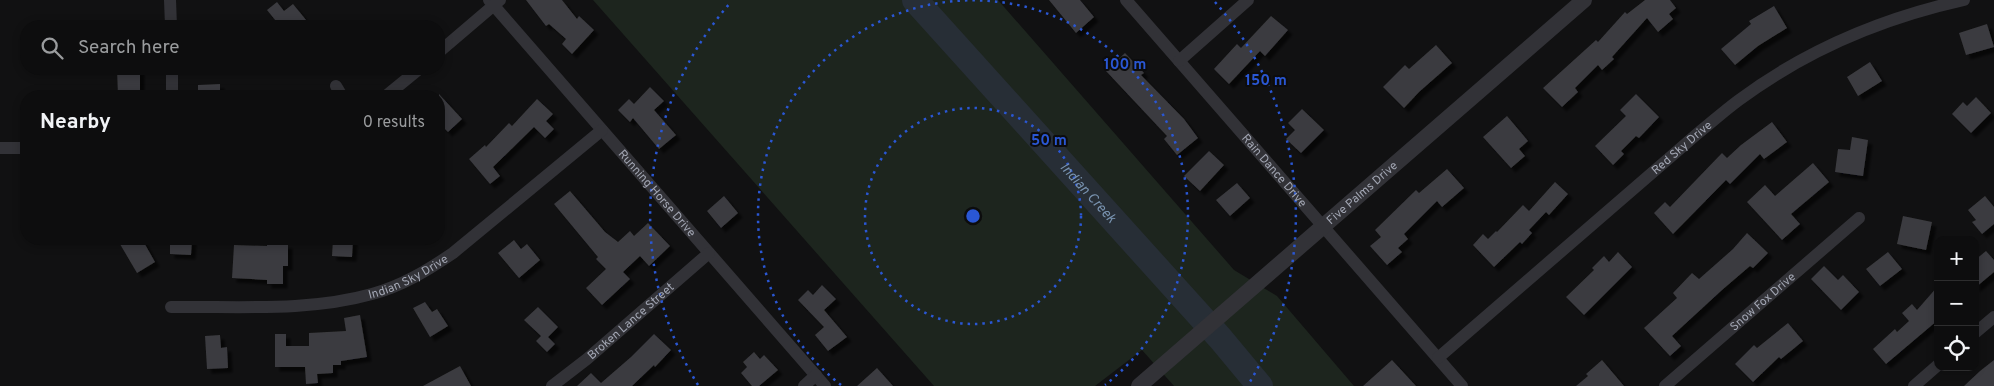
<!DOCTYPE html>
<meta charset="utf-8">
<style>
body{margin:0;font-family:Overpass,sans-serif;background:#1b1b1c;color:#f1f3f6}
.controls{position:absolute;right:15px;bottom:15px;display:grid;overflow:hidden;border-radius:10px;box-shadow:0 2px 8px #0003}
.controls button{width:45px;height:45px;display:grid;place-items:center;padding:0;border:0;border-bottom:1px solid #2d2d2e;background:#0d0d0e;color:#f1f3f6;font:25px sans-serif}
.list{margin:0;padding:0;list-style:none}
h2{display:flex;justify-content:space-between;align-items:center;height:65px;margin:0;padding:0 20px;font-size:21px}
h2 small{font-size:16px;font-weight:400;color:#9a9c9e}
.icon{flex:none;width:28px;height:28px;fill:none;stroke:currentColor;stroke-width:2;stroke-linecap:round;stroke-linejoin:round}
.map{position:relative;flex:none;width:1994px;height:386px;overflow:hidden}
.search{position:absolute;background:#0d0d0e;box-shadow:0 2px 8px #0003;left:20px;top:20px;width:425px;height:55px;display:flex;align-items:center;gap:12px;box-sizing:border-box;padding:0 18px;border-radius:20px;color:#9a9c9e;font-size:19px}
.panel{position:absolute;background:#0d0d0e;box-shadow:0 2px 8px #0003;left:20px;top:90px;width:425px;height:155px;border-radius:20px}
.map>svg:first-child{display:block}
</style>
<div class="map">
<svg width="1994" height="386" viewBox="0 0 1994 386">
<defs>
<filter id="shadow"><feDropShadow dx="4.5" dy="4.5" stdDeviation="1" flood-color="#0009"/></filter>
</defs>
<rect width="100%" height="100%" fill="#111112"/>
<path fill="#1d251e" d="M593,0H998L1234,270L1277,296L1354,386H1174L1142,350L1095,386H934Z"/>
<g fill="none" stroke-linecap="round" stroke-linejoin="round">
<path stroke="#272e36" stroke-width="26" id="s1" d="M915,0L1220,338L1260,386"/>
</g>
<path fill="#3b3b3f" filter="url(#shadow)" d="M526,0H562L577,19L579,16L594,30L572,54L562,44L566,39L549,24L546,26Z
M1049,0H1080L1094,17L1076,33Z
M1645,0H1670L1676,8L1669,14L1673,19L1658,32L1647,18L1612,57L1614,59L1602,70L1598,65L1575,88L1578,92L1562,107L1543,88L1596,40L1598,42L1625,12L1627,14Z
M277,2L284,11L293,4L311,26H280L267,10Z
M1774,6L1787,28L1758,46L1735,65L1721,49L1751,24L1749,21Z
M1271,16L1288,30L1265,56L1260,51L1229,84L1214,69L1237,44L1241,48Z
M1987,24L1994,47L1966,55L1959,33Z
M1436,45L1452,63L1419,92L1404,108L1383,87L1405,65L1409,69Z
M1125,53L1144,73L1141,75L1184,119L1198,138L1177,155L1164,139L1167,136L1106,71Z
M1870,62L1882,81L1858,96L1847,77Z
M117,69H140V96H118Z
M220,84V96H198V85Z
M650,87L664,101L654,110L676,135L659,149L633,118L630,122L618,110L629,99L634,104Z
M439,94L462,119L448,132L439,123Z
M1636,94L1659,117L1639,138L1636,136L1621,151L1624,154L1613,165L1595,146L1626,116L1620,110Z
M1976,97L1991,113L1971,133L1952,114L1963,102L1967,106Z
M537,99L553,114L546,121L554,129L545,138L534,127L493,167L500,176L490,184L469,159L485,145L486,147L509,123L512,126Z
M1302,109L1324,130L1301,153L1286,139L1295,130L1288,123Z
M1507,116L1528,141L1519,149L1525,156L1511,168L1483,137Z
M1772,122L1787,142L1764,159L1760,154L1730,184L1726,180L1673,234L1654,213L1665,202L1670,207L1722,153L1727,158L1741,145Z
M1852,137L1868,140L1863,176L1835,172L1838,149L1850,150Z
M1209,151L1224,165L1200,191L1184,176Z
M1813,163L1829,182L1791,214L1800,224L1782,240L1747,202L1765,185L1775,196Z
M1447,169L1464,188L1442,207L1437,201L1404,234L1408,239L1398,248L1402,252L1387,265L1370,246L1381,237L1375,230L1416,190L1419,193Z
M1555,182L1568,194L1549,215L1546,212L1529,230L1532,233L1522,244L1520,242L1494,267L1473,245L1483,234L1488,239L1496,231L1497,232L1523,205L1529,211Z
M1237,183L1250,198L1230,216L1216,200Z
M570,191L605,232L618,242L630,231L634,236L648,223L670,246L649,266L640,256L623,272L630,279L602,305L586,288L606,269L596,259L598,257L554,204Z
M724,196L738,213L721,228L707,211Z
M1985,196L1994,207V224L1982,234L1972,222L1976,220L1968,210Z
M1903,216L1932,222L1926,250L1897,244Z
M1747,233L1768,253L1753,268L1750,266L1722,290L1672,336L1681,346L1670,356L1644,328L1677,298L1673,293L1692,273L1699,279L1733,249Z
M117,239H142L155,262L137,273Z
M170,239H192L191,255L170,254Z
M333,239H353L352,257L332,256Z
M514,240L521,249L527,244L540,260L519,278L498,253Z
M267,244H288V266H283V284H267V280L232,278L234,245L267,246Z
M1986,251L1994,260V272L1975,288V260Z
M1618,252L1632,267L1584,315L1566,297L1594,270L1592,268L1604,256L1609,262Z
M1888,252L1902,269L1880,286L1866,269Z
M1824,266L1838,280L1843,275L1859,292L1841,310L1811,279Z
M822,285L836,299L824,310L847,337L828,351L815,335L824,327L798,300L808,290L813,295Z
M1938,286V320L1886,364L1873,349L1895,329L1897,332L1909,321L1902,313L1912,304L1917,310Z
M425,302L432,312L437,309L448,326L430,337L413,308Z
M538,307L558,327L548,337L555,344L547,352L536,341L541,336L524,320Z
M360,315L367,357L341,361V365H333V373L317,374L318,383L306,384L305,367H275V334H286V346H309V333L346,331L344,318Z
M1788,323L1803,341L1781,359L1779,357L1753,382L1735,364L1754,345L1757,348Z
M654,334L671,350L655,367L654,365L632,386H577L591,373L601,383L631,357Z
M220,335L221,348L227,347L228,368L207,369L205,336Z
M754,352L760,359L764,355L778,370L759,386H752L741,373L747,367L743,362Z
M1392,360L1416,386H1363Z
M1602,360L1624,386H1576L1588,376L1586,374Z
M1994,360V386H1964L1980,371Z
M460,366L471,386H423Z
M877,368L893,386H857Z"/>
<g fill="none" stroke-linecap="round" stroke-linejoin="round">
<g stroke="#323237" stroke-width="12">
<path d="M170,0L171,26"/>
<path id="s2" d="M489,0L825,386"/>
<path id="s3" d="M1126,0L1462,386"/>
<path d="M439,52L500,0"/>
<path d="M1179,61L1248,0"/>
<path d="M172,69V96"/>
<path d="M336,86L342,96"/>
<path d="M386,96L419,69"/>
<path d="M0,148H26"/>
<path id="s4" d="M171,307C237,306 308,312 372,294C402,286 428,270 453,253L602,130"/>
<path d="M1975,333L1994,317"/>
<path id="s5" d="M1438,358L1697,134C1711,123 1724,111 1739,100C1805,51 1883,18 1964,0"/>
<path id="s6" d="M552,386L587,359L709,253"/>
<path d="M804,386L816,375"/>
<path id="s7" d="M1665,386L1859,218"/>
<path d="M1914,386L1938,365"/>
</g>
<path stroke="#323237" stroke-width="16" id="s8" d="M1139,386L1584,0"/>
</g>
<g fill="none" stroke="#2a57d4" stroke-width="2.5" stroke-dasharray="2.5 5">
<circle cx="973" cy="216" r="108"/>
<path d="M841 385A215 215 0 1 1 1105 385"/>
<path d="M698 385A323 323 0 0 1 731 2M1215 2A323 323 0 0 1 1248 385"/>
</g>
<g text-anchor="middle" stroke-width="4" stroke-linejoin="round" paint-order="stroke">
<g font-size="12" fill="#a2a6b3" stroke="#0c0c0d">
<text dy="4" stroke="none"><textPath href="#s5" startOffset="322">Red Sky Drive</textPath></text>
<text dy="4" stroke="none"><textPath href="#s3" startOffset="226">Rain Dance Drive</textPath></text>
<text dy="4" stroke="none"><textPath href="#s2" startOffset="256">Running Horse Drive</textPath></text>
<text dy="4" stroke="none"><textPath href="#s8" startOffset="295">Five Palms Drive</textPath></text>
<text dy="4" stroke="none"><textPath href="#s4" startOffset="242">Indian Sky Drive</textPath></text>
<text dy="4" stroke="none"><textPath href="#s7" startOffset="129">Snow Fox Drive</textPath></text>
<text dy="4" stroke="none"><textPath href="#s6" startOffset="102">Broken Lance Street</textPath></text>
</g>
<g font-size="14" font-style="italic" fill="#7892af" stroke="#0c0c0d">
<text dy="5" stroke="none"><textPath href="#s1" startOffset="259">Indian Creek</textPath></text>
</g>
</g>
<circle cx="973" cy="216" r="8" fill="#2a57d4" stroke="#0c0c0d" stroke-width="2.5"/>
<g font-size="15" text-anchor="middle" font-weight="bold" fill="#2a57d4" stroke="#0c0c0d" stroke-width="4" stroke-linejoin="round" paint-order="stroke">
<text x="1125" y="69">100 m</text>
<text x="1266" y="85">150 m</text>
<text x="1049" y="145">50 m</text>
</g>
</svg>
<div class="controls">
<button>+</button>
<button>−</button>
<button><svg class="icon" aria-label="locate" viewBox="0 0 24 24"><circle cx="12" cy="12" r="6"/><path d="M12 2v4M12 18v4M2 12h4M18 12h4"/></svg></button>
</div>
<div class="search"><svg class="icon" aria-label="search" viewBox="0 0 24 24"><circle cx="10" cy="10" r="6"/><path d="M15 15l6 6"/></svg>Search here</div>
<section class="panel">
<h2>Nearby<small>0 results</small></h2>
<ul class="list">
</ul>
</section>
</div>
